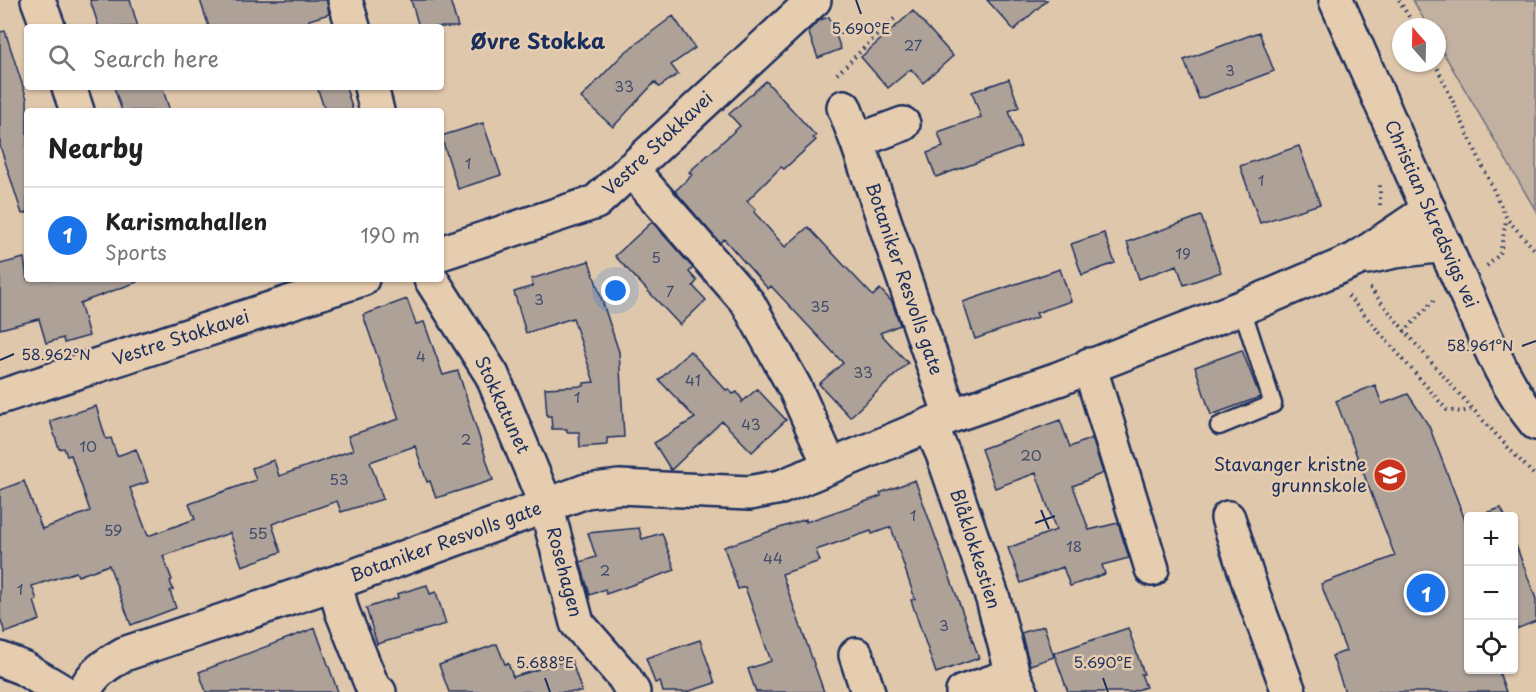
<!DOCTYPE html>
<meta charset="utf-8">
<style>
body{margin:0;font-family:"Playpen Sans",sans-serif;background:#f6f6f6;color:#222}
.controls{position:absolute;right:18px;bottom:18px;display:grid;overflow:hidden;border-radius:6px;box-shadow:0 2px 4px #0004}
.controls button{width:54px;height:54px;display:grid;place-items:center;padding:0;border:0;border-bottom:2px solid #e0e0e0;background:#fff;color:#222;font:30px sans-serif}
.compass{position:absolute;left:1392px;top:18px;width:54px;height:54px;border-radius:50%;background:#fff;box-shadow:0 2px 4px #0004;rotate:340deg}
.you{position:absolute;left:616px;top:291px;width:21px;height:21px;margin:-15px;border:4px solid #fff;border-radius:50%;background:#1a73e8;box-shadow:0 0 0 9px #1a73e833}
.badge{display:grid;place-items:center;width:39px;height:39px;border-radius:50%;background:#1a73e8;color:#fff;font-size:20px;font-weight:700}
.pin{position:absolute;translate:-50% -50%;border:3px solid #fff;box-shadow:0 2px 6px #0006}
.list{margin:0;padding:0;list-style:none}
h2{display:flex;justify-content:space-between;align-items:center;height:78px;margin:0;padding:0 24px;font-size:26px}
h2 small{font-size:20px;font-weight:400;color:#767676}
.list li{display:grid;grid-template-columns:39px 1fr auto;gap:18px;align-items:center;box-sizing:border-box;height:96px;padding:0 24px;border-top:2px solid #e0e0e0}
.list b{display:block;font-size:22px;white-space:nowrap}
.list p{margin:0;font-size:20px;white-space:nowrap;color:#767676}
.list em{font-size:20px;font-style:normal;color:#767676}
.icon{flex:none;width:33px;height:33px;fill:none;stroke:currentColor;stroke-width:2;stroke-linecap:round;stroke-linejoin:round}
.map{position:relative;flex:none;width:1536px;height:692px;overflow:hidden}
.search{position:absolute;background:#fff;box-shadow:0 2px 4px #0004;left:24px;top:24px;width:420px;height:66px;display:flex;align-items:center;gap:15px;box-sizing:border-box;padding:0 21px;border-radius:6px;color:#767676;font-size:22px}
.panel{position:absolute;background:#fff;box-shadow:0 2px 4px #0004;left:24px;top:108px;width:420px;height:174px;border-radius:6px}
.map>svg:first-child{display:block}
</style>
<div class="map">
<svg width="1536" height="692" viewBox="0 0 1536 692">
<rect width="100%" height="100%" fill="#dfc7ac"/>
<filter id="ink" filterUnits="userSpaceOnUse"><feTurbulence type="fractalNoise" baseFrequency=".0167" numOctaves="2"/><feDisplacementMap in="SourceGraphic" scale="12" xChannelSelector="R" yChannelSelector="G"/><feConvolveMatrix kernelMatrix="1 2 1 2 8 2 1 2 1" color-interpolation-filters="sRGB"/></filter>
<g filter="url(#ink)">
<path fill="#c2b1a0" stroke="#6e707f" stroke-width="1.5" d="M1413,0H1536V211L1437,42V27H1428Z"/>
<path fill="#aea198" stroke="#1b2f5e" stroke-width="1.5" d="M90,0H130L138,27H99Z
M200,0H327L329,14L309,20L311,27H209Z
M411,0H450L458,27H419Z
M987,0H1047L1014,30Z
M913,11L953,56L923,83L911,69L888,88L861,57Z
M673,16L695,48L671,65L678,74L659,87L655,82L613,127L581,98L624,53Z
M829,17L841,49L818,58L808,31L820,20Z
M5,31L27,99V213L22,214L0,146V32Z
M1259,32L1274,71L1199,99L1184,60Z
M1009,79L1019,107L1009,111L1021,147L936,177L927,153L943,147L938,132L981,117L972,92Z
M766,81L816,136L813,138L816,140L784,169L781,167L747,201L756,210L754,212L785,247L808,227L873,296L880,289L892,302L900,325L880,333L908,363L850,417L819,384L843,363L771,286L768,289L724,239L720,243L675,191L692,175L689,172L740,126L729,114Z
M114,87H162L170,111H122Z
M317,87H346L353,111H325Z
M483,123L501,175L458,189L441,136Z
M1299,146L1320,204L1260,223L1240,166Z
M1201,216L1221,272L1184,285L1177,265L1139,279L1127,242Z
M652,222L693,268L689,272L697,281L693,286L706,300L680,325L615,256Z
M1104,233L1115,263L1082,275L1071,244Z
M24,258L27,279H137V282L80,303L89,336L64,343L63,338L46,343L39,319L0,329V264Z
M589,261L619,352L624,437L607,438V445L580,447L579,432H567V429H552L551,416H547L545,388L584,386V383L594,382L573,318L526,333L514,292L533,286L531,279Z
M1060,269L1071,301L1036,313L1038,317L975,339L963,302Z
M407,299L416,324L424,322L443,375L458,371L493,480L436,498L430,481L427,482L415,446L370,462L383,499L341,512L337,501L272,524L281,552L242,566L230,533L163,556L172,580L170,581L173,590L170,591L176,608L131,625L109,565L78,576L76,572L32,586L37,600L34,601L40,620L5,633L0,618V490L24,481L42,529L90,511L71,455L67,456L64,448L59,449L50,421L96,406L106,439L111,438L117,456L136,449L148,482L130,488L148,536L195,519L189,504L256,480L252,468L274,460L279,476L353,450L348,436L399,419L363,315Z
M1242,350L1260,397L1211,415L1195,367Z
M690,351L726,390L728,389L733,394L737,392L743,401L741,403L757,389L786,420L752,452L722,421L671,470L654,443L695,418L659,380Z
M1375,385L1382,404L1408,394L1429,426L1465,520L1468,519V669H1498L1506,692H1345L1332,656L1346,651L1321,584L1395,556L1336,401Z
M1060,420L1070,447L1092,438L1103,473L1073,486L1089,530L1118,523L1129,558L1102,565L1105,574L1070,586L1063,567L1021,583L1008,548L1056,530L1036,473L995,488L981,449Z
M915,480L979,658L936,673L911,600L915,599L891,527L872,534L871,531L816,550L820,561L782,574L824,692H756L748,669L771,661L745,587L738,589L724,547L806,519V522L861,503L881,496L880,493Z
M1501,508L1505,516H1476Z
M639,528L642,539L662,533L675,570L606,594L605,589L590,595L580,562L596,557L588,533Z
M1514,540L1536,599V621L1514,630Z
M427,585L430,594L436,592L446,624L377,644L366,608L398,598L397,594Z
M1044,626L1054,657L1030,665L1021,633Z
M315,628L338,692H206L199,672Z
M1128,628L1144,674H1141L1146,687L1131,692H1068L1054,653Z
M700,640L715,683L687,692H663L660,681L655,683L646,658Z
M497,644L505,664L508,663L513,677L571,659L582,692H449L439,665Z"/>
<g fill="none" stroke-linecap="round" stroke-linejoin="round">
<g stroke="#1b2f5e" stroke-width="21">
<path id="lane" d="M1219,426L1273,404L1247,324L1240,309"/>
</g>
<g stroke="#1b2f5e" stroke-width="38">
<path id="street" d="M38,0L48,27
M345,0L353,27
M69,87L77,111
M371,87L377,111
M844,107L857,141L951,416
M857,141L903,124
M631,169L748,303L795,388L830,466
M441,253L596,202L814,0
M1367,257L1395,251L1445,245
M431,279L492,375L546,505L577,623L624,677L633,692
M1089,365L1152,569
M0,397L362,279
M930,425L943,454L993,599L1013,675L1021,692
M1228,518L1251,589L1289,692
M335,583L342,611L373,688L379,692
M856,655L868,692
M0,659L23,668L63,692
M84,692C92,673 107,664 124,654L335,583L586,491L619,487L749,493L781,487L951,416L1058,379L1261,300L1355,260L1429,210
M963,692L1013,675"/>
</g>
<g stroke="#1b2f5e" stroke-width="38">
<path id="secondary" d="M1336,0L1452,263
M1469,300C1488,343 1506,387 1536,423"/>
</g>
<path stroke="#1b2f5e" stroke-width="4" stroke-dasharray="1.5 4.5" stroke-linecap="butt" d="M1399,0L1415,27
M1435,63L1507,219L1536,251
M837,74L897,16
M1380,205V183
M1487,266L1500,254L1506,220
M1370,288C1422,354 1478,416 1536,477
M1348,296L1447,410L1461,412L1472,409
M1404,332L1435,299"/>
<use href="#lane" stroke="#e7cdaf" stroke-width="16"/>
<use href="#street" stroke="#e7cdaf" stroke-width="33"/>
<use href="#secondary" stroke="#e7cdaf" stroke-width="33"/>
<g stroke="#1b2f5e" stroke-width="38" stroke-linecap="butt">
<path id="secondary-bridge" d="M1452,263L1469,300"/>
</g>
<use href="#secondary-bridge" stroke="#e7cdaf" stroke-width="33"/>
</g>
</g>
<path fill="none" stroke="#1b2f5e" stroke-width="2" d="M856,0L861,14M1522,346L1536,341M0,360L14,354M1041,510L1049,529M1035,523L1055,516M545,678L550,692M1103,678L1108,692"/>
<defs>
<g id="school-disc" transform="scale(1.725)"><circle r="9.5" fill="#c8321e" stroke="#e7cdaf"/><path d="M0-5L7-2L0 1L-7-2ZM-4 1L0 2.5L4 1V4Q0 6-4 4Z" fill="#fff"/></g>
</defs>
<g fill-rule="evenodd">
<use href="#school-disc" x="1390" y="475"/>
</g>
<g text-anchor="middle" stroke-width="5" stroke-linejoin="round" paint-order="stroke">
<g font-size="15" fill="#404c6c">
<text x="913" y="51">27</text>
<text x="1230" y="76">3</text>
<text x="624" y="92">33</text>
<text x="468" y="169">1</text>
<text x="1261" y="186">1</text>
<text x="1183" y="259">19</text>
<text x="656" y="263">5</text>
<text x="670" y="297">7</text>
<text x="539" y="305">3</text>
<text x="820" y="312">35</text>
<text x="421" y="362">4</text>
<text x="863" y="378">33</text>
<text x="693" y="386">41</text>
<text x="577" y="403">1</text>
<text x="751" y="430">43</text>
<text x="466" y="445">2</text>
<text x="88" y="452">10</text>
<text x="1031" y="461">20</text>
<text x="339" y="485">53</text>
<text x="913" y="521">1</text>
<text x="113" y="536">59</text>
<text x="258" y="539">55</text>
<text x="1074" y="552">18</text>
<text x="773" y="564">44</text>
<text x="605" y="576">2</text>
<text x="20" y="595">1</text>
<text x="944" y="631">3</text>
</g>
<g font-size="18" fill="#1b2f5e" stroke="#e7cdaf">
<text transform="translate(658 144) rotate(-43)" y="6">Vestre Stokkavei</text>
<text transform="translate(1431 214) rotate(66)" y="6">Christian Skredsvigs vei</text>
<text transform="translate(904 279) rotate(71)" y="6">Botaniker Resvolls gate</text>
<text transform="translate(181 338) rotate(-18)" y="6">Vestre Stokkavei</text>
<text transform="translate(502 405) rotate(65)" y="6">Stokkatunet</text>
<text transform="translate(446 542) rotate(-20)" y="6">Botaniker Resvolls gate</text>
<text transform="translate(975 549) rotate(72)" y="6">Blåklokkestien</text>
<text transform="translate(564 572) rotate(75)" y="6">Rosehagen</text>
</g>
<g font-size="18" fill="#1b2f5e" stroke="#e7cdaf" text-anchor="end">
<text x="1367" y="471">Stavanger kristne<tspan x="1367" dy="21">grunnskole</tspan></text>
</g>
<g font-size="21" font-weight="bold" fill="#1b2f5e" stroke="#e7cdaf">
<text x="538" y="49">Øvre Stokka</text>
</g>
</g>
<g font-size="15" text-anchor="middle" fill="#1b2f5e" stroke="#e7cdaf" stroke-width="5" stroke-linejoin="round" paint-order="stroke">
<text x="861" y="34">5.690°E</text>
<text x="1480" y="351">58.961°N</text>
<text x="56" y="360">58.962°N</text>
<text x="545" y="668">5.688°E</text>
<text x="1103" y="668">5.690°E</text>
</g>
</svg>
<div class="controls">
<button>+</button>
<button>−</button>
<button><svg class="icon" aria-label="locate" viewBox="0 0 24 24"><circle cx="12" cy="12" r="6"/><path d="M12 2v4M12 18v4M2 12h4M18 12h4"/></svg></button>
</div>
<svg class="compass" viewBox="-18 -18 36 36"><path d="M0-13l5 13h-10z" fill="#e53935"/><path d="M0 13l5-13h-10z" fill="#767676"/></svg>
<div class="you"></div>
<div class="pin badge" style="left:1426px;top:593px">1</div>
<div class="search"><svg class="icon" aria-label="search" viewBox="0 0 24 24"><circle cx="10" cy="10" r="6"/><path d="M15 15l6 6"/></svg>Search here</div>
<section class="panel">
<h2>Nearby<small></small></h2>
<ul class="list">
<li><span class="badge">1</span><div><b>Karismahallen</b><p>Sports</p></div><em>190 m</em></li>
</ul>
</section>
</div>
